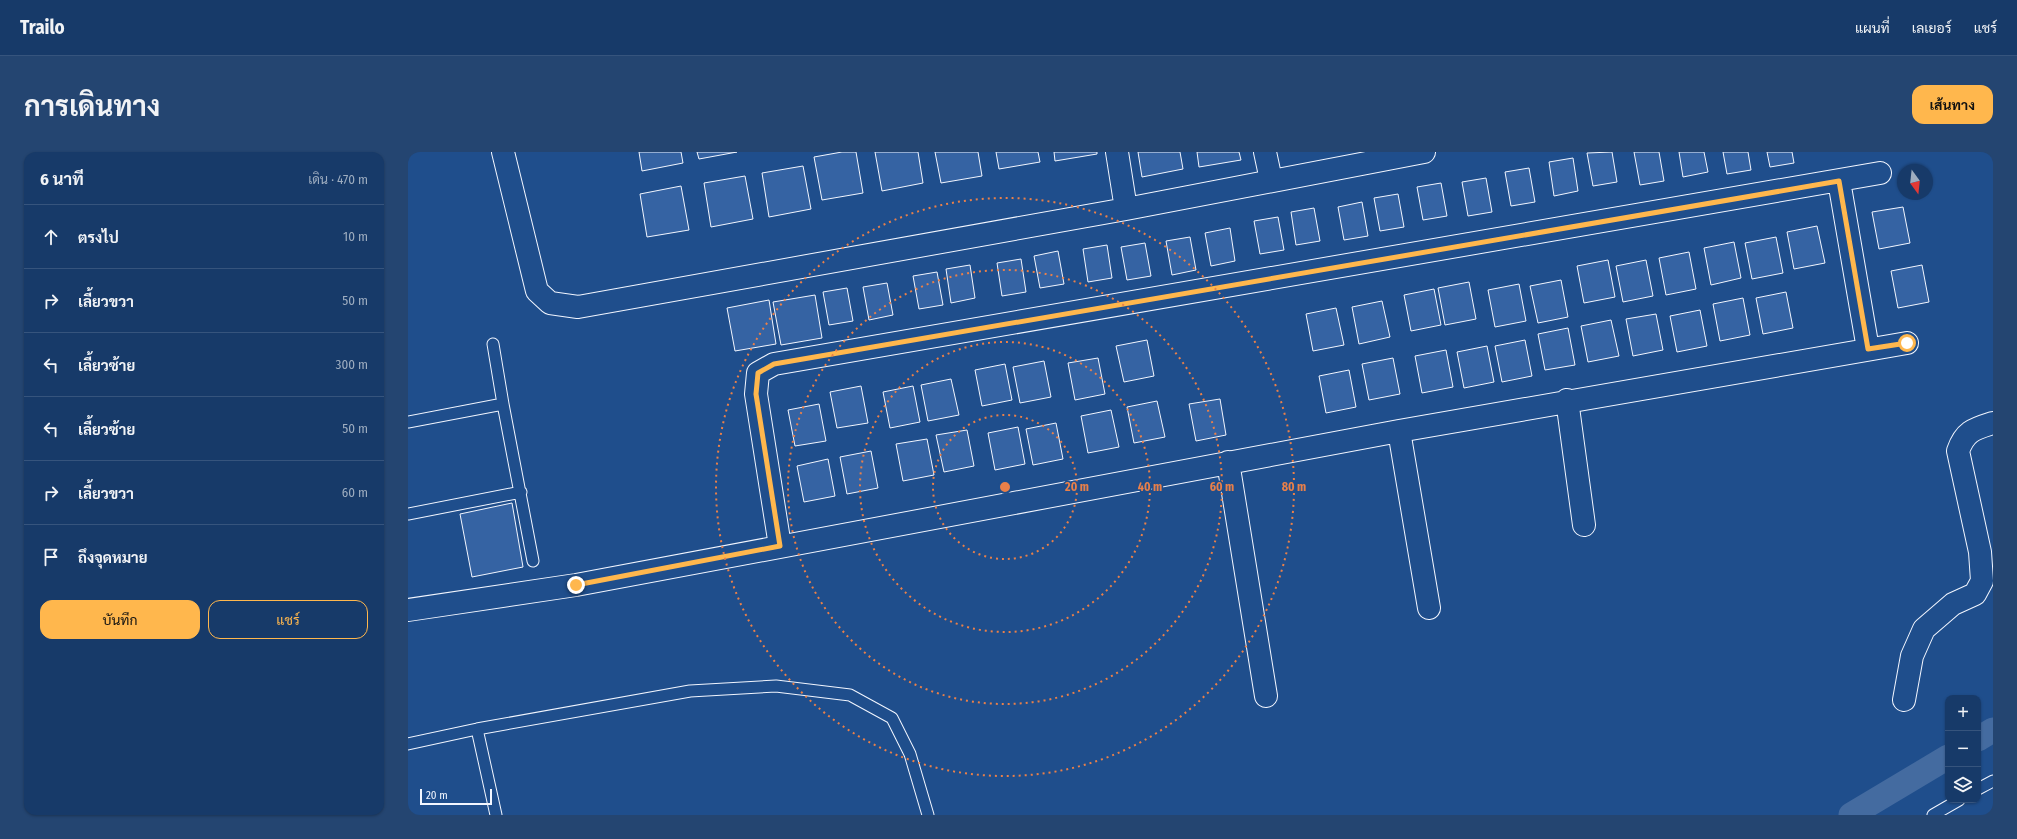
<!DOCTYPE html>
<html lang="th">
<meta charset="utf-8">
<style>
body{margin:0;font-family:"Fira Sans Condensed",Sarabun,sans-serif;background:#244571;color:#f1f3f6}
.controls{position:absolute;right:12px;bottom:12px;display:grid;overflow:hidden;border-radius:8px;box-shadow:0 1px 3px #0004}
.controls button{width:36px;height:36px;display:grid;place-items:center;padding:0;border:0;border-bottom:1px solid #36547d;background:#173a69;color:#f1f3f6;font:20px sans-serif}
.compass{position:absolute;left:1489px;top:12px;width:36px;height:36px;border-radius:50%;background:#173a69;box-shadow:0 1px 3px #0004;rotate:165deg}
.scale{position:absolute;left:12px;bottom:10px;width:72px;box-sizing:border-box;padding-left:4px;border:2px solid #f2f6ff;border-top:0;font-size:11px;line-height:14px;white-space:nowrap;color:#f2f6ff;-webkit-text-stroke:3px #1f4e8c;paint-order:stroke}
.stop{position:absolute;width:12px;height:12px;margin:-9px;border:3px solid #ffb74d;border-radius:50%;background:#fff}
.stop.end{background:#ffb74d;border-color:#fff;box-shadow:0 1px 4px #0008}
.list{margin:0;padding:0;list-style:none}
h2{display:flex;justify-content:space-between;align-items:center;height:52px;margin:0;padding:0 16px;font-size:17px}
h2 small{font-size:13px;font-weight:400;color:#9eadc0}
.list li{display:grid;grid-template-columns:26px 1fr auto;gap:12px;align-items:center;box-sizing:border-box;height:64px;padding:0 16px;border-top:1px solid #36547d}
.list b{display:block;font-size:15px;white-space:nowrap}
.list em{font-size:13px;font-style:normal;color:#9eadc0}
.actions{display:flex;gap:8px;padding:12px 16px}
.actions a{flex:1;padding:9px 0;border:1px solid #ffb74d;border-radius:12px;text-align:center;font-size:14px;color:#ffb74d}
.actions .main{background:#ffb74d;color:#111}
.icon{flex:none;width:22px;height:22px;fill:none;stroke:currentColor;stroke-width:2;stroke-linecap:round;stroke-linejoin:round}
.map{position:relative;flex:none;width:1585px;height:663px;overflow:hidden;border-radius:12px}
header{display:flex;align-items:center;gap:24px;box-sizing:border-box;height:56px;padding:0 20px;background:#173a69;border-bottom:1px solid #36547d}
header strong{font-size:19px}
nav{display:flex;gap:22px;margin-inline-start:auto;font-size:14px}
.intro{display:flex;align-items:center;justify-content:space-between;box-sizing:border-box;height:96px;padding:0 24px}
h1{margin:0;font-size:28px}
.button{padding:10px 18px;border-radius:12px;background:#ffb74d;color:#111;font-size:14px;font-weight:700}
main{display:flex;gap:24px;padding:0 24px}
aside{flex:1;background:#173a69;border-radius:12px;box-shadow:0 1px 3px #0004}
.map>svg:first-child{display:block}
</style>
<header>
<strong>Trailo</strong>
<nav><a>แผนที่</a><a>เลเยอร์</a><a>แชร์</a></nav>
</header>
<div class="intro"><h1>การเดินทาง</h1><a class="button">เส้นทาง</a></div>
<main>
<aside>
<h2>6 นาที<small>เดิน · 470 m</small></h2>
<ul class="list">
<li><svg class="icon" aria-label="ahead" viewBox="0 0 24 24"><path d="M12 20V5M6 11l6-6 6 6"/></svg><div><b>ตรงไป</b></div><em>10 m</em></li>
<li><svg class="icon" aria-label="right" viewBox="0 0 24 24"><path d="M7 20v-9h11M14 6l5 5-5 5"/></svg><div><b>เลี้ยวขวา</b></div><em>50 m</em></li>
<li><svg class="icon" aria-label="left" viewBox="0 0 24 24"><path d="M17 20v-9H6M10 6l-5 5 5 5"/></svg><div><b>เลี้ยวซ้าย</b></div><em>300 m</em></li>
<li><svg class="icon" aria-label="left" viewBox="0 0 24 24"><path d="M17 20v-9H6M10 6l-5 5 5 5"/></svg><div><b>เลี้ยวซ้าย</b></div><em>50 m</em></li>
<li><svg class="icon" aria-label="right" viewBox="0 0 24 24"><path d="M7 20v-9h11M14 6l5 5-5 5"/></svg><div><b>เลี้ยวขวา</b></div><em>60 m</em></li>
<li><svg class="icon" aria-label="arrive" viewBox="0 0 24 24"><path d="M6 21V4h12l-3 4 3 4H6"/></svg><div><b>ถึงจุดหมาย</b></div></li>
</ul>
<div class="actions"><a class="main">บันทึก</a><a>แชร์</a></div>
</aside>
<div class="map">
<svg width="1585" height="663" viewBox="0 0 1585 663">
<rect width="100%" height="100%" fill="#1f4e8c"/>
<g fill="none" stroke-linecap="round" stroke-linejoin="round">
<path stroke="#446ba0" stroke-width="25" d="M1570,587L1585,578
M1443,663L1540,605"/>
</g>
<path fill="#3563a3" stroke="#f2f6ff" d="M231,0H273L275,11L234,19Z
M289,0H329L291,7Z
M434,0H448L455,41L414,48L406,5Z
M467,0H510L515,31L474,39Z
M527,0H570L574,24L533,31Z
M588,0H630L632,10L591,17Z
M646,0H689V2L647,9Z
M730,0H772L775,17L734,25Z
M789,0H831L833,8L791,15Z
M1204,0L1209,30L1185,34L1179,1Z
M1226,0H1251L1256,29L1232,33Z
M1271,0H1296L1300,20L1275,25Z
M1315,0H1340L1343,18L1319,22Z
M1359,0H1384L1386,11L1362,15Z
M1165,6L1170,39L1146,44L1141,10Z
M395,14L403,57L361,65L354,21Z
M1121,16L1127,50L1103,54L1097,20Z
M337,24L345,67L303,75L296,31Z
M1078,26L1084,60L1060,64L1054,30Z
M1033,31L1039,64L1015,68L1009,35Z
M273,34L281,78L239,85L232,42Z
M990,42L996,75L972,79L966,46Z
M954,50L960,84L936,88L930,55Z
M1495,55L1502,91L1471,97L1464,60Z
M906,56L912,89L888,93L883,60Z
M870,65L876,98L852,102L846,69Z
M1409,74L1417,111L1386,117L1379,80Z
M822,76L827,109L803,114L797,81Z
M782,85L788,118L764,123L758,89Z
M1368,85L1375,121L1344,127L1337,91Z
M1326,90L1333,126L1303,133L1296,96Z
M737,91L743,124L719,128L713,95Z
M699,93L704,126L680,130L675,97Z
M650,99L656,132L632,136L626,104Z
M1281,100L1288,137L1258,143L1251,106Z
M613,107L618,140L594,144L589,111Z
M1200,108L1207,145L1176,151L1169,114Z
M1238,108L1245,144L1215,150L1208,114Z
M562,113L567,146L543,151L538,117Z
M1514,113L1521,150L1490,156L1483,119Z
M529,120L535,153L511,157L505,124Z
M1153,128L1160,165L1130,171L1122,134Z
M1061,130L1068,167L1037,173L1030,136Z
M479,131L485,163L461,168L455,135Z
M1111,132L1118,169L1087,175L1080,138Z
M439,136L445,169L421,173L415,140Z
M1026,137L1033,173L1003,179L996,143Z
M1378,140L1385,176L1355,182L1348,146Z
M407,143L414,186L373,193L365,150Z
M1335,146L1342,183L1312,189L1305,152Z
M361,148L368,192L327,199L319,156Z
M974,149L982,185L951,192L944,155Z
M928,156L936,193L905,199L898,162Z
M1292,158L1299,194L1269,200L1262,164Z
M1248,162L1255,198L1225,204L1218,167Z
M1203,168L1211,204L1180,210L1173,174Z
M1160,176L1167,213L1137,218L1130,182Z
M739,188L746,224L716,230L708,194Z
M1117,188L1124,224L1094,230L1087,194Z
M1079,194L1086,230L1056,236L1049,200Z
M1038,198L1045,235L1014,241L1007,204Z
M690,206L697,242L667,248L660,211Z
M985,206L992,242L961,248L954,212Z
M636,209L643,245L612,251L605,215Z
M597,212L604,248L574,254L567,218Z
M941,218L948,255L918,261L911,224Z
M543,227L551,263L520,269L513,233Z
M453,234L460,271L429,276L422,240Z
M505,234L512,270L482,276L475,240Z
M812,247L818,283L788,289L781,252Z
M749,249L757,285L726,291L719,255Z
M411,252L418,289L387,294L380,258Z
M703,258L711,295L680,301L673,264Z
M648,271L655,307L625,313L618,277Z
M610,275L617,312L587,318L580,281Z
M559,278L566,314L536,320L528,283Z
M519,287L526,323L495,329L488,292Z
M463,299L470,336L439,342L432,305Z
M420,307L427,344L396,350L389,314Z
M104,351L115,415L64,425L52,362Z"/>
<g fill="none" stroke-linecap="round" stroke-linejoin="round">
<g stroke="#f2f6ff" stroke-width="13">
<path id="lane" d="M85,192L95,252
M0,270L95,252L125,409
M0,362L113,340
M69,577L88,663
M0,592L69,577L282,539L368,534L442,543L484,566L502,602L520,663
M1570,637L1585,629
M1525,663L1551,648"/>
</g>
<g stroke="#f2f6ff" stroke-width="24">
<path id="street" d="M95,0L129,139L142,151L170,155L718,57L1016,0
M709,0L718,57
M857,0L863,28
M1431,29L1460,197
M1159,248L1176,373
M991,279L1021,456
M820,310L858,544
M372,394L348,242L350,221L366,212L1472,21
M0,458L168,433L991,279L1499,191
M1496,548L1504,504L1516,477L1545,452L1567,442L1574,429L1572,400L1550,299C1557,279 1566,277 1585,271"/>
</g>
<use href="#lane" stroke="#1f4e8c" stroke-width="11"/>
<use href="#street" stroke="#1f4e8c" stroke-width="22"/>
</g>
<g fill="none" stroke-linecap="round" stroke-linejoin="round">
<path stroke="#ffb74d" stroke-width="5" d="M168,433L372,394L348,242L350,221L366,212L1431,29L1460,197L1499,191"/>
</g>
<g fill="none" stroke="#ea8049" stroke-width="2" stroke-dasharray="2 4">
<circle cx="597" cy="335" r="72"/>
<circle cx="597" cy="335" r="145"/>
<circle cx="597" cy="335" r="217"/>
<circle cx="597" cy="335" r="289"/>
</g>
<circle cx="597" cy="335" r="6" fill="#ea8049" stroke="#1f4e8c" stroke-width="2"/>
<g font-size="12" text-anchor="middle" font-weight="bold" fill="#ea8049" stroke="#1f4e8c" stroke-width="3" stroke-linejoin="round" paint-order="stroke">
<text x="669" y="339">20 m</text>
<text x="742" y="339">40 m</text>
<text x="814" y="339">60 m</text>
<text x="886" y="339">80 m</text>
</g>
</svg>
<div class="controls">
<button>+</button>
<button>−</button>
<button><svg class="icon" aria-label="layers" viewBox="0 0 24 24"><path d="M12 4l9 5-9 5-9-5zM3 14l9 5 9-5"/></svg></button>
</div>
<svg class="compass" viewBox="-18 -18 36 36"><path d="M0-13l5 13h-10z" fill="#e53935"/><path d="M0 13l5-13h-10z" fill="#9eadc0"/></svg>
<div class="scale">20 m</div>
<div class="stop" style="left:1499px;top:191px"></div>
<div class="stop end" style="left:168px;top:433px"></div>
</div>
</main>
